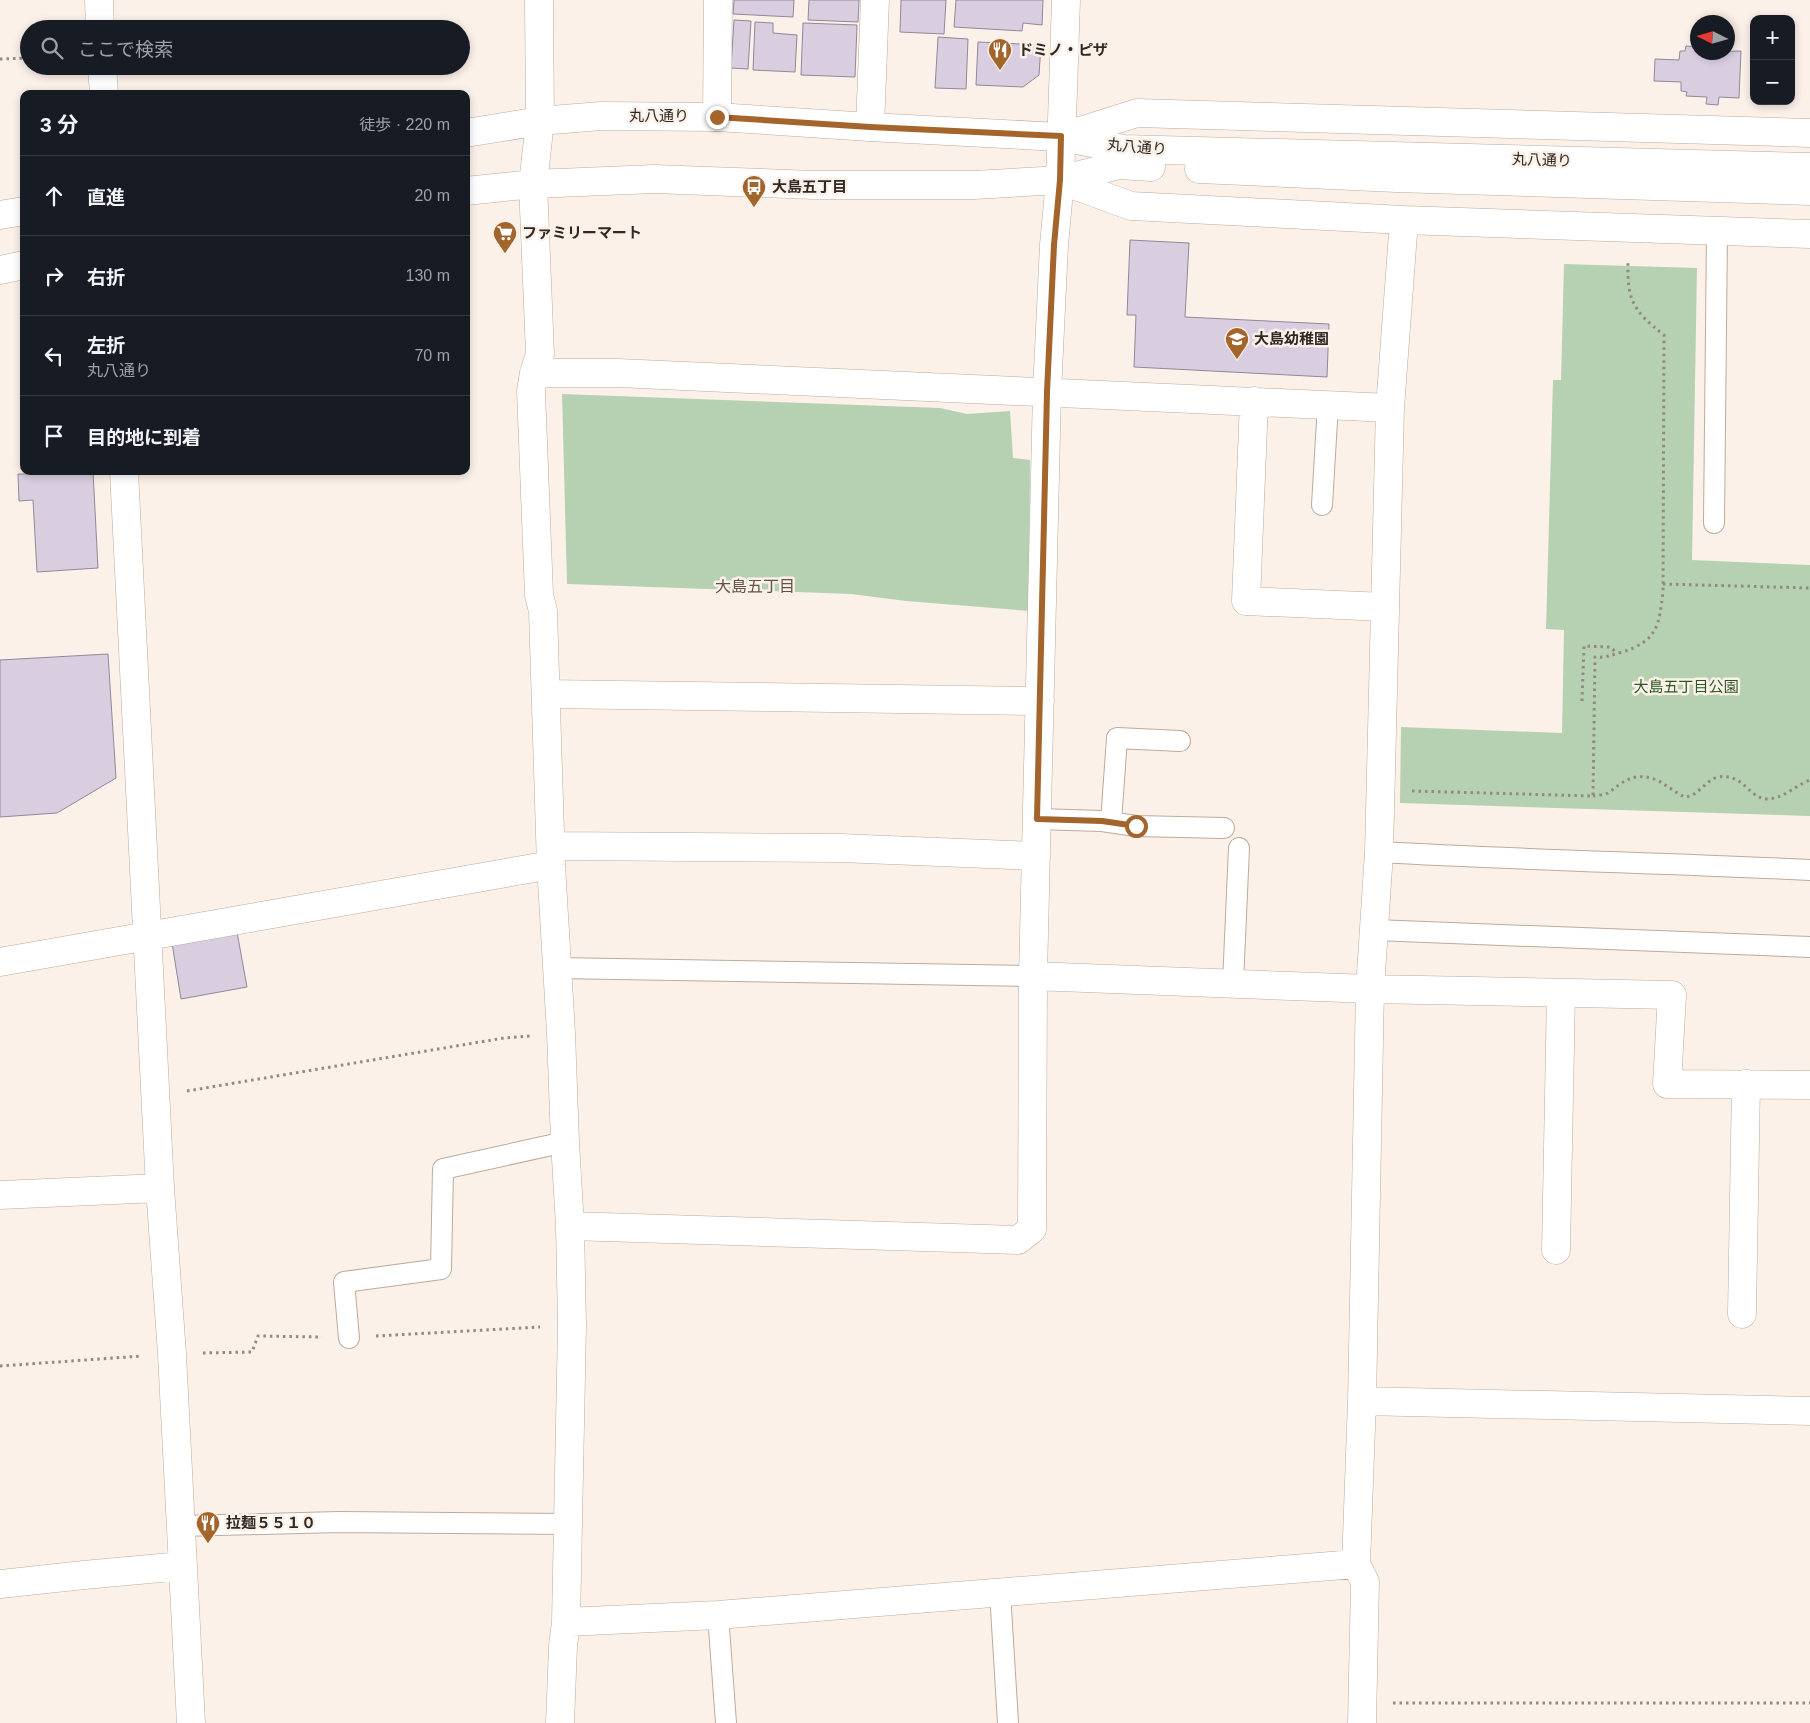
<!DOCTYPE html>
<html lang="ja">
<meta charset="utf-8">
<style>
body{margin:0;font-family:Helvetica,"Noto Sans JP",sans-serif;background:#20242c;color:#f1f3f6}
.controls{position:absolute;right:15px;top:15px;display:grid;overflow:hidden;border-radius:10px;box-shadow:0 2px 8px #0003}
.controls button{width:45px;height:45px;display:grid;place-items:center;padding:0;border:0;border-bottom:1px solid #363941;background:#171b24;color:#f1f3f6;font:25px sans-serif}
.compass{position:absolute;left:1690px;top:15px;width:45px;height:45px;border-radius:50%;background:#171b24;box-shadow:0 2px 8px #0003;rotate:275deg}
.stop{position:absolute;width:15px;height:15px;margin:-11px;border:4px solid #a3652b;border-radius:50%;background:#fff}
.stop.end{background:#a3652b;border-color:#fff;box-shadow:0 1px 5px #0008}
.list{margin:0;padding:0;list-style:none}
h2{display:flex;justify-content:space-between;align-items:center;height:65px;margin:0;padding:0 20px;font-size:21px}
h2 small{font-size:16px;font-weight:400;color:#9ea1a6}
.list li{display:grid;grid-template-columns:32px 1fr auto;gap:15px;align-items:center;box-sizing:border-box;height:80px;padding:0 20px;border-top:1px solid #363941}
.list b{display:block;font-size:19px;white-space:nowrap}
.list p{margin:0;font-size:16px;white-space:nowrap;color:#9ea1a6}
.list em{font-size:16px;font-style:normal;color:#9ea1a6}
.icon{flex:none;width:28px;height:28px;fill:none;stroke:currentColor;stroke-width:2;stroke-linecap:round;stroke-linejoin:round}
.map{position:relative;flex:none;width:1810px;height:1723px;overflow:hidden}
.search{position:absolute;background:#171b24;box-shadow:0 2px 8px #0003;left:20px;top:20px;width:450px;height:55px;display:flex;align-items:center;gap:12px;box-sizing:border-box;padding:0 18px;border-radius:28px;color:#9ea1a6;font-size:19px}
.panel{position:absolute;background:#171b24;box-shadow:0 2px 8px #0003;left:20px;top:90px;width:450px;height:385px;border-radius:10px}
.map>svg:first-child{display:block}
</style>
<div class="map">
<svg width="1810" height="1723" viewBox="0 0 1810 1723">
<rect width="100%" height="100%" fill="#fcf1e9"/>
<path fill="#b6d0b2" d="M1564,264L1697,268L1692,560L1810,565V816L1400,803L1401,727L1562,733L1564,630L1546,629L1553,380H1561Z
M562,394L940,408L967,414L1010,411L1013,458L1030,460L1029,611L906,601L851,594L567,584Z"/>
<path fill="#d8cee0" stroke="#908798" d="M734,0H794L793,17L733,14Z
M809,0H859L858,22L808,20Z
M901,0H946L944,34L900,32Z
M956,0H1043L1042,25L1023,23L1022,31L954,27Z
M734,20L751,21L748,69L731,68Z
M755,22L773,23V33L797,35L795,72L753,70Z
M803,23L857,25L855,77L801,75Z
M938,37L968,39L966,89L935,88Z
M978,42L1041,45L1039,75L1023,87L976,85Z
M1686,46L1698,47V52L1741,51L1739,98L1719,97L1718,105L1706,104L1707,97L1686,96L1687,92L1681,91V82L1654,81L1655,59L1679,60L1680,51H1685Z
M1130,240L1189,243L1185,317L1329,324L1327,377L1134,367L1136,315H1127Z
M32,471H93L98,568L37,572L33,500L19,501L18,474H32Z
M108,654L116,778L57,813L0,817V660Z
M237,932L247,987L181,999L172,943Z"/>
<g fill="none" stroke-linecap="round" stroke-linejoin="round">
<g stroke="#bcaa9d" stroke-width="22">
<path id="service" d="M1322,505L1328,404
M1714,523L1717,231
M1037,819L1102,821L1136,826L1224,828
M1111,822L1117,738L1180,741
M1379,852C1523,860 1666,863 1810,870
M1375,930L1810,947
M557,968L1033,976
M1233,983L1239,848
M349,1338L344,1282L441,1269L443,1169L565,1142
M181,1526L339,1522L568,1524
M1000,1592L1008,1723
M718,1615L726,1723"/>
</g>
<g stroke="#bcaa9d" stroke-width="29">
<path id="minor" d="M99,0L100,29
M539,0L540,121L533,184L540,354L534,373L531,391L539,595L543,611L551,865L561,1033L565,1142L570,1226L572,1325L566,1622L563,1646L560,1723
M102,66L104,94
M717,117L718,0
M870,127L875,0
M1061,137L1137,113L1810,133
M1060,180L1131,206L1404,220L1810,234
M534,373H618L1390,408
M1254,401L1246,601L1385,607
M124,471L160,1188L172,1354L191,1723
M546,694L1040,701
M551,846L840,848L1036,856
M0,962L551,865
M1033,976L1370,989L1672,995L1667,1084L1810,1085
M0,1195L160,1188
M570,1226L1018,1240L1032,1229L1033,976L1047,392L1054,245L1060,180L1066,0
M1556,1250L1561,993
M1742,1314L1746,1084
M1362,1401L1810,1411
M0,1584L84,1575L182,1566
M566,1622L718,1615L1356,1564
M1362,1723L1365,1582L1356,1564L1362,1401L1370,989L1379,852L1390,408L1404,220"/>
</g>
<g stroke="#bcaa9d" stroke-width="29">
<path id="secondary" d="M466,133L540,121L601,116L717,117L870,127L1061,137L1123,149L1810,167
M1199,169L1396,178L1810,191
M466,191L533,184L654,179L814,185H974L1060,180L1119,165L1151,167
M0,215L24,211
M0,270L24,265"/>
</g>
<path stroke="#928983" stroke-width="3" stroke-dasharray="2.5 4" stroke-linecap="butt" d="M0,59L29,58
M1663,584L1810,588
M1582,701L1584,646L1610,647L1617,653
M1412,791L1593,796L1595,657C1605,658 1612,655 1622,652C1658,641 1659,625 1663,592L1664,335C1632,310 1627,300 1628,260
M1593,796C1597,795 1604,795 1608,793C1622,783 1631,773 1651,778C1663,781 1673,792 1685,797C1699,796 1705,780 1718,777C1744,773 1748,798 1767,799C1783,799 1796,785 1810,780
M187,1091L504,1038L531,1036
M376,1336L540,1327
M203,1353L252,1352L258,1336L322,1337
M0,1366L142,1356
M1393,1703H1810"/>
<use href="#service" stroke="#fff" stroke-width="20"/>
<use href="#minor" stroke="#fff" stroke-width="28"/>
<use href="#secondary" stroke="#fff" stroke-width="28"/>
</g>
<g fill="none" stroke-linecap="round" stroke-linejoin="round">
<path stroke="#a3652b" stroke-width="6" d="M717,117L870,127L1061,136L1060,180L1054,245L1047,392L1037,819L1102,821L1136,826"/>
</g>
<defs>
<g id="restaurant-pin" transform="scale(1.25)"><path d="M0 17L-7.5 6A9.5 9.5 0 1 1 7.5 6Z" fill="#a3652b" stroke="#fcf1e9"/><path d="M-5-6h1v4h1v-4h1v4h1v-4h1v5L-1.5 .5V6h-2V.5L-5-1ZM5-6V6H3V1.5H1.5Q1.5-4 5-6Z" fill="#fff"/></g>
<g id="bus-pin" transform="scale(1.25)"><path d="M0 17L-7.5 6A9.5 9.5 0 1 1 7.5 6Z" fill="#a3652b" stroke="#fcf1e9"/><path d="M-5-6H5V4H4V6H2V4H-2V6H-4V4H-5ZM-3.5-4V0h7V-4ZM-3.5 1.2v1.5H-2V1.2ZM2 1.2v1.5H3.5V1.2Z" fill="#fff"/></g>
<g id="supermarket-pin" transform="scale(1.25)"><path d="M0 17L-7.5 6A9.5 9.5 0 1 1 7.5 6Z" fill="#a3652b" stroke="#fcf1e9"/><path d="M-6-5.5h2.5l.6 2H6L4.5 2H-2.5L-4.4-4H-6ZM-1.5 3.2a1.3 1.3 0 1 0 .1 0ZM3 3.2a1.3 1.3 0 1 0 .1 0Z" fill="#fff"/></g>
<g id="school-pin" transform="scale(1.25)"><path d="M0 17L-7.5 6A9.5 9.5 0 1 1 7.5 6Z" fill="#a3652b" stroke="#fcf1e9"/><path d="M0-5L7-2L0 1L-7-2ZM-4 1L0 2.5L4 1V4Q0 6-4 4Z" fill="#fff"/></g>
</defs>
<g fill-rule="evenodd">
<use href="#restaurant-pin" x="1000" y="50"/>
<use href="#bus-pin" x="754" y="187"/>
<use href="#supermarket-pin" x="505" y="233"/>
<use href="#school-pin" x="1237" y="339"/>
<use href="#restaurant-pin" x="208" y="1523"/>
</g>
<g text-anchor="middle" stroke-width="5" stroke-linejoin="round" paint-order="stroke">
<g font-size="15" font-weight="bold" fill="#2f2823" stroke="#fcf1e9" text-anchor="start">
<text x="1018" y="55">ドミノ・ピザ</text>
<text x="772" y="192">大島五丁目</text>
<text x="522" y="238">ファミリーマート</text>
<text x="1254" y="344">大島幼稚園</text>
<text x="226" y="1528">拉麺５５１０</text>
</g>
<g font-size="15" fill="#2f2823" stroke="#fcf1e9">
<text x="659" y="121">丸八通り</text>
<text transform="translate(1137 147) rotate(5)" y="5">丸八通り</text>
<text transform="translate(1542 160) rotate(2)" y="5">丸八通り</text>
</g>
<g font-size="15" fill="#285723" stroke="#fcf1e9">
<text x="1686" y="692">大島五丁目公園</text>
</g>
<g font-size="16" fill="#615246" stroke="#fcf1e9">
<text x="755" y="592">大島五丁目</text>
</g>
</g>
</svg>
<div class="controls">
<button>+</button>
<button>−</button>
</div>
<svg class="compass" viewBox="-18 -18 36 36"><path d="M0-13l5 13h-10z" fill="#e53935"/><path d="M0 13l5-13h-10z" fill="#9ea1a6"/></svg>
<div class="stop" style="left:1136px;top:826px"></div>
<div class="stop end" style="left:717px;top:117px"></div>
<div class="search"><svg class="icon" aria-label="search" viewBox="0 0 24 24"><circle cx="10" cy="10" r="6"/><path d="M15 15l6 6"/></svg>ここで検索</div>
<section class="panel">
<h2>3 分<small>徒歩 · 220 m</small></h2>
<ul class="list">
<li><svg class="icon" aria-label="ahead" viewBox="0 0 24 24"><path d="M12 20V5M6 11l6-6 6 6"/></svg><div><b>直進</b></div><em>20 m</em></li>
<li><svg class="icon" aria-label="right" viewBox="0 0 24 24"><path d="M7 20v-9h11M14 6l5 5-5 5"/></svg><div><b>右折</b></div><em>130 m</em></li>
<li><svg class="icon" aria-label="left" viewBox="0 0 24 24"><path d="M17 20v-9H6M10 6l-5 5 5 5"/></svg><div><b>左折</b><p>丸八通り</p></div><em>70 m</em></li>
<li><svg class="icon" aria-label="arrive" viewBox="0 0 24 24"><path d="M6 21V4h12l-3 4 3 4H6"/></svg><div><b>目的地に到着</b></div></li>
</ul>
</section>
</div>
